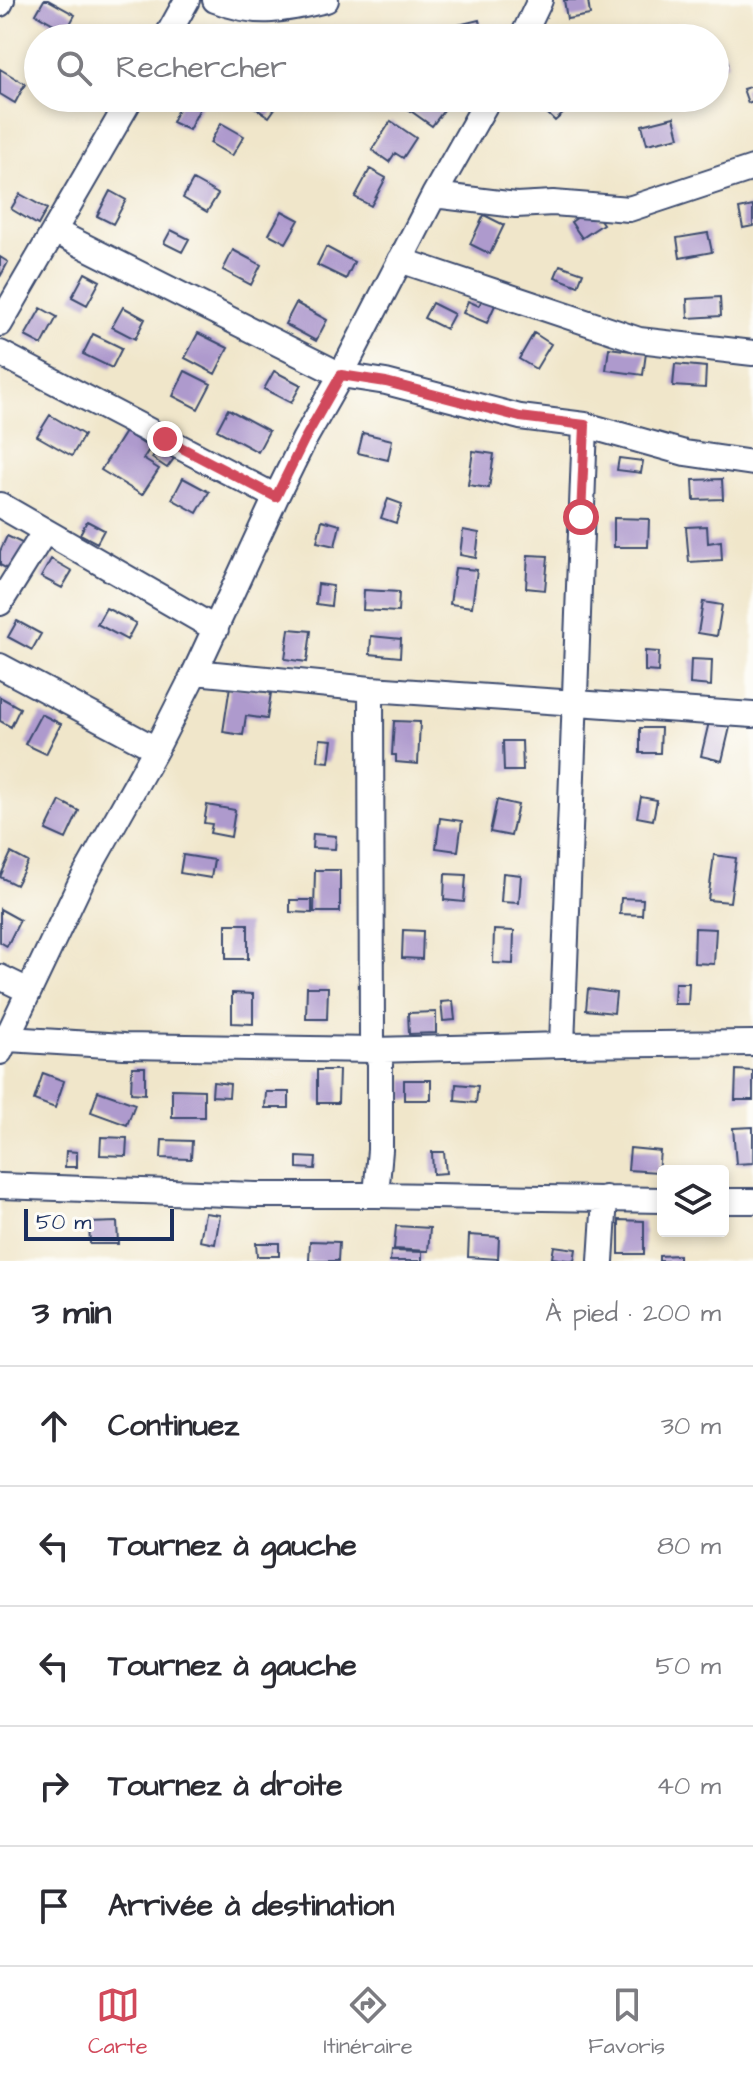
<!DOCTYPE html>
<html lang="fr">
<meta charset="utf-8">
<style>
body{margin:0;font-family:"Architects Daughter",sans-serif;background:#f2f2f3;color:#2b2b33}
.controls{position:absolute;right:24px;bottom:24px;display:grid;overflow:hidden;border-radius:8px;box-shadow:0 4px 12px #0003}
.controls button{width:72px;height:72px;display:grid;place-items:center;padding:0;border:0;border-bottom:2px solid #e1e1e2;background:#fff;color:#2b2b33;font:40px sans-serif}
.scale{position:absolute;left:24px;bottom:20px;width:150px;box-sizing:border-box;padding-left:8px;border:4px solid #1b2f5e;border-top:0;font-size:22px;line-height:28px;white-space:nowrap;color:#1b2f5e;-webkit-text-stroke:6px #fdfcf7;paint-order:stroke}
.stop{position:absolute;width:24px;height:24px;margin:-18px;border:6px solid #d1495b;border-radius:50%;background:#fff}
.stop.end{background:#d1495b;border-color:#fff;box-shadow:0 2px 8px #0008}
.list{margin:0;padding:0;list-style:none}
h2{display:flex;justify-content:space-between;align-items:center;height:104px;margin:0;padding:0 32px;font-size:34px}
h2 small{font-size:26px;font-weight:400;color:#7c7c81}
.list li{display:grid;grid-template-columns:52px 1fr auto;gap:24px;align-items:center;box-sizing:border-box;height:120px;padding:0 32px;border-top:2px solid #e1e1e2}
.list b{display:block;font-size:30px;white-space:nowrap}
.list em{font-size:26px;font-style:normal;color:#7c7c81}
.icon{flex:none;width:44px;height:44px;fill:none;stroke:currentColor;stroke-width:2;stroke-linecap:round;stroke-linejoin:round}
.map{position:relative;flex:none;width:753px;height:1261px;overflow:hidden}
.search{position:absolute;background:#fff;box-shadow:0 4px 12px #0003;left:24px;right:24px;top:24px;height:88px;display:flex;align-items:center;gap:20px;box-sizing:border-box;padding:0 28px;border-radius:44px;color:#7c7c81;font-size:30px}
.sheet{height:704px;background:#fff}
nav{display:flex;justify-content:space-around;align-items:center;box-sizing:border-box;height:112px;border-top:2px solid #e1e1e2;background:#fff;font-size:22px;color:#7c7c81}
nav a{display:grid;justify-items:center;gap:4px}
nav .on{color:#d1495b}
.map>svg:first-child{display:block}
</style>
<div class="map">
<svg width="753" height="1261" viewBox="0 0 753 1261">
<rect width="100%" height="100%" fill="#fdfcf7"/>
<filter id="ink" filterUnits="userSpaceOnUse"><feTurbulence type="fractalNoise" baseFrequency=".0125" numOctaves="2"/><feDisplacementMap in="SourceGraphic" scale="16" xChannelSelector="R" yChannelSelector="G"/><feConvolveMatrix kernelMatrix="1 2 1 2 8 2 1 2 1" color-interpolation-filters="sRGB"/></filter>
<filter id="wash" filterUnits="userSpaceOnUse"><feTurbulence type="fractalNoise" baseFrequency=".006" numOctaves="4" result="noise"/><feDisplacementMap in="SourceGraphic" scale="32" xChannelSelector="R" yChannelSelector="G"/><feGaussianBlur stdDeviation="1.8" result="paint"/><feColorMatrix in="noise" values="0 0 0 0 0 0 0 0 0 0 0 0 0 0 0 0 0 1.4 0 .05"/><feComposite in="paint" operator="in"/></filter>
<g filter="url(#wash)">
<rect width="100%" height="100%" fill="#f0e6ca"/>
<g id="blocks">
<path fill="#ae9acd" d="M44,0H48L75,15L66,31L36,14Z
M564,0H588L590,15L567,19Z
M479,20L484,38H457L454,26Z
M400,27L406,38H378Z
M725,53L728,64L715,68V55Z
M0,69L25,84L15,103L0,94Z
M753,86V101L748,103L743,89Z
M183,98H188L202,104L189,130L172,122Z
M240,98H278L281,100L269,117Z
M405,98H444L450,102L432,126L401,104Z
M560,98H567L573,105L555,121L545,111Z
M674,117L679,137L647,144L642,125Z
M391,121L416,138L403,158L395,153L389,162L372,150Z
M221,123L244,136L232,156L210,143Z
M370,169L386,178L371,206L355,197Z
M193,180L218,194L207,212L183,198Z
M110,191L126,200L113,224L97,216Z
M20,194L47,209L38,225L11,209Z
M753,206V226L743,228L739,209Z
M592,208L603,224L582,238L571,222Z
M282,211L299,220L286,243L269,234Z
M484,215L504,225L490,254L470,244Z
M171,230L189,239L182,252L164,243Z
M708,233L712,252L680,258L677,238Z
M326,247L354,262L346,279L317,265Z
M233,250L261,265L251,285L223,270Z
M0,257L8,262L0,277Z
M560,265L583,273L578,286L555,277Z
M85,273L100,281L87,305L72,297Z
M483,297L496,303L487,323L463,313L468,301L479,306Z
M720,297L721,316L688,318L687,299Z
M296,303L327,320L316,341L285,324Z
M432,303L454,314L446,329L424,318Z
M123,307L145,319L135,339L112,327Z
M41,308L57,317L42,345L25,336Z
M198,333L228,348L215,374L185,358Z
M534,333L551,344L536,369L519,359Z
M93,334L122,348L112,368L83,354Z
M609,348L646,353L643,375L606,370Z
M675,364L706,367L705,388L673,386Z
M185,371L211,384L198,409L173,396Z
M274,371L301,385L291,403L264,389Z
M228,409L269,431L258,452L217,430Z
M50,415L84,435L72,456L37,436Z
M125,432L150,448L143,459L159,469L142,495L101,470Z
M363,433L392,440L388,460L358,453Z
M159,447L175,457L167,468L152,458Z
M473,451L494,454L489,488L468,485Z
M619,458L643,461L641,473L617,470Z
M183,478L209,492L197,513L172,499Z
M722,479L723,499L694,500L693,480Z
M388,499L402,504L396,523L381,518Z
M614,518L649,519L648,547H614Z
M322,520L340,525L335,546L317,542Z
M87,521L104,530L97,543L80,534Z
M707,526L708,543L721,541L722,560L689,562L686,527Z
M463,530L479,533L476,558L460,555Z
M7,536L26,545L13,572L0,565V551Z
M528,555L548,556L545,590L526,588Z
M51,559L72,571L62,588L41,577Z
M455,568L477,570L472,607L450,604Z
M318,584L333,586L331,606L316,604Z
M364,590L399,592L398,612L363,610Z
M703,602L722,605L717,636L698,633Z
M106,608L136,623L127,640L97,624Z
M17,621L41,634L32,650L8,637Z
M289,629L311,631L307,662L285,659Z
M371,636L401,639L400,657L370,654Z
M645,651L659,652L658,672L645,671Z
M691,659L712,660L711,686L690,684Z
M230,686L271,693L267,719L246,716L243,735L223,732Z
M0,697L20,708L11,727L0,721Z
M41,714L61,724L46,754L25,744Z
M394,721L420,722L418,764L396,762V755H392Z
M709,722L730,727L722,761L701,756Z
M640,728H661L660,753H640Z
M320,739L332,740L329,762L318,761Z
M503,741H522L523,771H504Z
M641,797L657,800L653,820L637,817Z
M497,800L518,805L511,836L490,832Z
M60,801L79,811L66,839L46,830Z
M207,805L235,810L231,837L210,833L212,824L204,823Z
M440,818L462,821L458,851L436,848Z
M313,834L336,836L335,849L312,848Z
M11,853L28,862L16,885L0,877Z
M183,855L214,860L211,878L180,873Z
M714,855L736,858L730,902L708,900Z
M315,870H340V912H314Z
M503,873L521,875L519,903L501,902Z
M445,874L466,875L464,902L444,900Z
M621,898L643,899L642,915L620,914Z
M290,900H312V913L290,912Z
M0,909L20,920L7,946L0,942Z
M226,924H248V959H226Z
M695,928L716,929L714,964L694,963Z
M403,930L423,931L422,959L402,958Z
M494,930L514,931L513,964L493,963Z
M675,983H689L688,1004H674Z
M307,987H328L327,1019H306Z
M588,989L616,993L614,1013L586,1010Z
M232,993L253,994V1024L232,1023Z
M453,1001L455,1020L443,1021L441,1002Z
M436,1012V1033L409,1034L408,1013Z
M132,1067H145V1094L131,1093Z
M317,1070H339L338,1103H317Z
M736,1070L753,1071V1100H735Z
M43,1073L64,1081L55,1108L34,1100Z
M404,1080H431V1100H404Z
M213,1082L230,1084L229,1097L212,1096Z
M456,1084L478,1086L476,1103L455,1101Z
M172,1089L204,1090V1117H172Z
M98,1091L135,1104L127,1125L91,1112Z
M266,1092H289V1108H265Z
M753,1127V1163L736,1164L733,1128Z
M101,1137L127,1138L126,1156L100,1155Z
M162,1140L192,1141L191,1159L161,1158Z
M630,1148L660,1151L658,1172L628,1170Z
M66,1151L77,1152V1167H65Z
M432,1152H444L446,1173L433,1174Z
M297,1157L316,1158L315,1169L297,1168Z
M205,1213L220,1215L215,1244L200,1241Z
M619,1220L644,1221V1254H619Z
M117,1222L118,1244H90L89,1223Z
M396,1226L430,1228L428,1251L394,1249Z
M469,1235L499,1237L498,1259L468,1257Z
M310,1241L339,1242L338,1261H309Z
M256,1243H279V1256H257Z
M554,1246L576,1249L574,1261L552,1258Z
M391,1251L422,1252V1261H390Z
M679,1255V1261H659V1256Z"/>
</g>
</g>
<g filter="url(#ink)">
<use href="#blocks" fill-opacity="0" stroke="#3b4a6e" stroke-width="2"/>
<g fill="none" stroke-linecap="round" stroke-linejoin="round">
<g stroke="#3b4a6e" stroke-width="28">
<path id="street" d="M215,0C259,17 282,10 326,0
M0,4L2,0
M166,38L187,0
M522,38L540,0
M434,195L516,205L553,203L629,209L753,168
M54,231L341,375L386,382L520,417L585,425L685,453L753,463
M400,260L639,340L753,353
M0,324L131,98
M0,353L276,497
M0,505L216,629
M0,603L45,531
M0,666L156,749
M195,672L371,689L753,715
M371,689L372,1040L380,1062V1150L376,1195
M0,977L29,991
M8,1039L124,1046L375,1050L562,1045L753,1043
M562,1045L585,425
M0,1052L80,884L156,749L195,672L276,497L304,440L341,375L434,195L489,98
M0,1186L256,1195H376L663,1200
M723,1201H753
M601,1261L605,1198"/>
</g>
<use href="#street" stroke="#fff" stroke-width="24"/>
</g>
</g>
<g fill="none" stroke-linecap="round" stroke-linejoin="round" filter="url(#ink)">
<path stroke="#d1495b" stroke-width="10" d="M165,439L276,497L304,440L341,375L386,382L520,417L585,425L581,517"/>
</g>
</svg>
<div class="controls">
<button><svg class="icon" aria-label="layers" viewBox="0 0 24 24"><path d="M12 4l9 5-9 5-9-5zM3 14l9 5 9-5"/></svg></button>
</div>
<div class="scale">50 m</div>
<div class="stop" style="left:581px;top:517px"></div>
<div class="stop end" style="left:165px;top:439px"></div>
<div class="search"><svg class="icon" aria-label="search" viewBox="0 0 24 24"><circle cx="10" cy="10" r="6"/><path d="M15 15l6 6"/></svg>Rechercher</div>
</div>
<section class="sheet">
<h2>3 min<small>À pied · 200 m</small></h2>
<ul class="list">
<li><svg class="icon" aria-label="ahead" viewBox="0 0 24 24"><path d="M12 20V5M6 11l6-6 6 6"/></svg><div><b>Continuez</b></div><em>30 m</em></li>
<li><svg class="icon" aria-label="left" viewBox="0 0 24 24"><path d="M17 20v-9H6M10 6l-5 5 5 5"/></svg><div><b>Tournez à gauche</b></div><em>80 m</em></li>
<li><svg class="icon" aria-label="left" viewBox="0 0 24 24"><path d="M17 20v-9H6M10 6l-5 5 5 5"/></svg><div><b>Tournez à gauche</b></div><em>50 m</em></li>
<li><svg class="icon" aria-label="right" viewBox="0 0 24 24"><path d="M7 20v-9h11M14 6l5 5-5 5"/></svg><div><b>Tournez à droite</b></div><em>40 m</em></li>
<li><svg class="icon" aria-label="arrive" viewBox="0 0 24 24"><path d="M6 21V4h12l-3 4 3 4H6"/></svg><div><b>Arrivée à destination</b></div></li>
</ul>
</section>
<nav>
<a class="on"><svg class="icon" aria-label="map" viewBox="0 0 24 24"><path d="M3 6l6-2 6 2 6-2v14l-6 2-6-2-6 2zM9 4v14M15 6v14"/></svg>Carte</a>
<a><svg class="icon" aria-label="directions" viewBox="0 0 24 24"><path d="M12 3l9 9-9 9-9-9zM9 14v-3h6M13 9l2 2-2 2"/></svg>Itinéraire</a>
<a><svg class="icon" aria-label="saved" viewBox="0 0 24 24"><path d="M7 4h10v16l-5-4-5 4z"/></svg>Favoris</a>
</nav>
